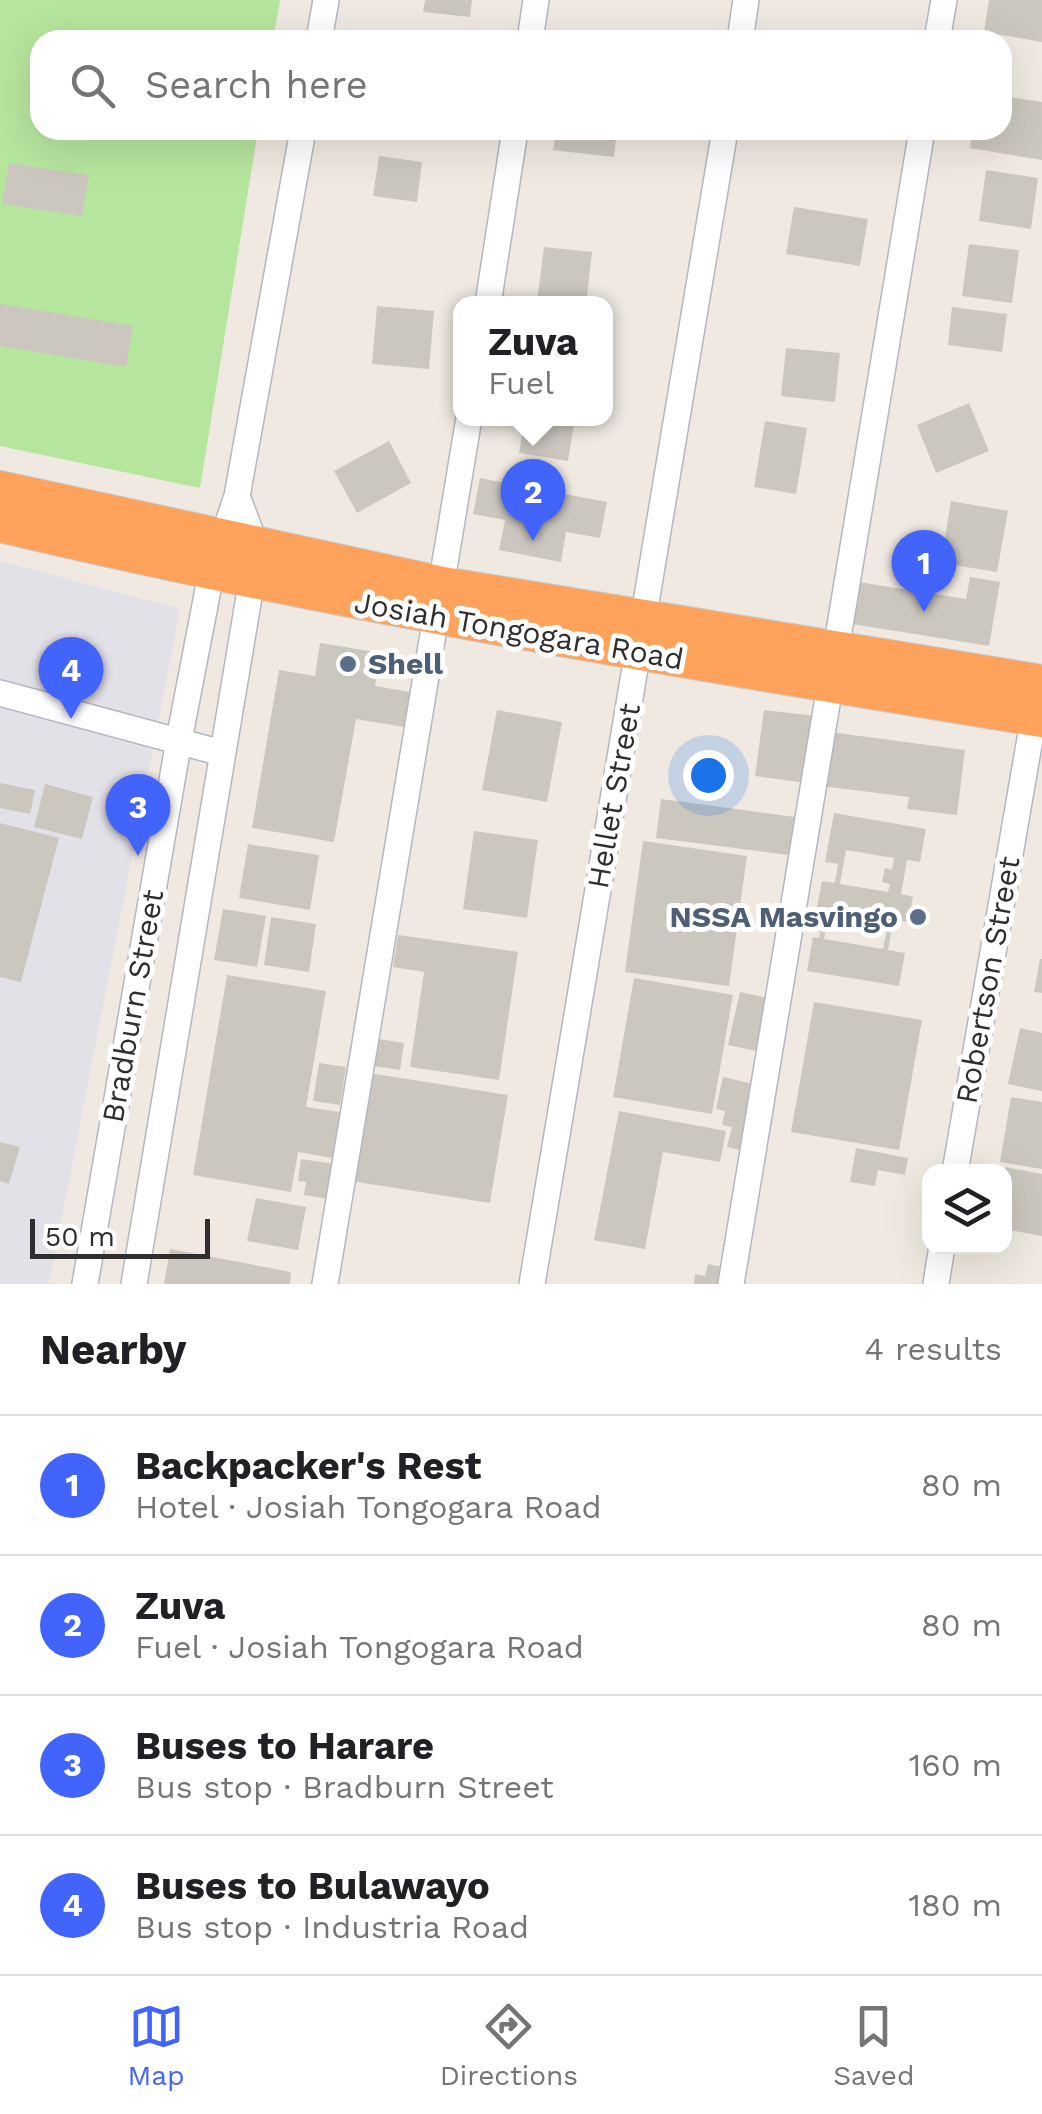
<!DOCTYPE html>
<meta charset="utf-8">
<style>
body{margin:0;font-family:"Work Sans",sans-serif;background:#f6f6f6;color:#202124}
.controls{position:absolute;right:30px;bottom:30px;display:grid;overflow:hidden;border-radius:20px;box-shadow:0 10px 40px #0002}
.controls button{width:90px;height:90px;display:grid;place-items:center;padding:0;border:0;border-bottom:2px solid #e0e0e0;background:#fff;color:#202124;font:50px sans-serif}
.scale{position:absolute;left:30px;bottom:25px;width:180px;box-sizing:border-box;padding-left:10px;border:5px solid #2e2e2e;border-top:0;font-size:28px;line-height:35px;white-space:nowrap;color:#2e2e2e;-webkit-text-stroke:8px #fff;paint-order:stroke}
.you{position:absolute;left:708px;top:775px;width:35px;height:35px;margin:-25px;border:8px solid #fff;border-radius:50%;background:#1a73e8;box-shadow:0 0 0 15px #1a73e833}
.badge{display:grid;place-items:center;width:65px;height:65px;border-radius:50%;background:#4264fb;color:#fff;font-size:32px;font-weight:700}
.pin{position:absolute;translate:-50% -82px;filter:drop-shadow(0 2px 5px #0008)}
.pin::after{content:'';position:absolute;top:52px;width:35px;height:30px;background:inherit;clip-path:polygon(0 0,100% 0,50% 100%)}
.popup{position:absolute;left:453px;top:296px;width:160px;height:130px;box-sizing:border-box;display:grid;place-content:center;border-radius:20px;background:#fff;filter:drop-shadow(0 2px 8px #0005);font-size:32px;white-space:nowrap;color:#757577}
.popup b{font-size:38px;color:#202124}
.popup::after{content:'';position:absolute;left:50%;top:100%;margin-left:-20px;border:20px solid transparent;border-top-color:#fff}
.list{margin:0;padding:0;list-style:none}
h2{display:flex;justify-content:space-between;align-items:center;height:130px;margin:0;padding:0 40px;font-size:42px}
h2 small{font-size:32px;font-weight:400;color:#757577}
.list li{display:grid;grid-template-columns:65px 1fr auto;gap:30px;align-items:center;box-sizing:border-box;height:140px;padding:0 40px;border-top:2px solid #e0e0e0}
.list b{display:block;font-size:38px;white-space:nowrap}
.list p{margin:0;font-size:32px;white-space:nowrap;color:#757577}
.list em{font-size:32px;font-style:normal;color:#757577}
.icon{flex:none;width:55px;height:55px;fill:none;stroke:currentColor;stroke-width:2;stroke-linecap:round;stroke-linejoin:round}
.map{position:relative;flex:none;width:1042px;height:1284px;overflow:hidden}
.search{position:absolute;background:#fff;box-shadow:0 10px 40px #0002;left:30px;right:30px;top:30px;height:110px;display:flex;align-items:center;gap:25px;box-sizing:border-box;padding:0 35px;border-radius:30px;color:#757577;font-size:38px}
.sheet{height:690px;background:#fff}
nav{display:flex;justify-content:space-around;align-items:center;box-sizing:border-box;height:140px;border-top:2px solid #e0e0e0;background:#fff;font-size:28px;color:#757577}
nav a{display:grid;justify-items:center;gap:5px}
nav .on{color:#4264fb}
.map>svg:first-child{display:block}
</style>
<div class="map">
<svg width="1042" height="1284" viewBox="0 0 1042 1284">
<rect width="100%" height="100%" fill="#efe9e1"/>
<path fill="#e3e1e8" d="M0,561L180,609L49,1284H0Z"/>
<path fill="#b6e59e" d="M0,0H280L273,40H40V130H258L200,488L0,446Z"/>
<path fill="#cbc7bf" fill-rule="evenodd" d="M425,0H472L470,17L423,12Z
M989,0H1042V42L984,32Z
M1002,96L1042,102V160L970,148L973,130H1002Z
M556,130H617L614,157L553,150Z
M379,156L422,162L417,202L373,196Z
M9,163L89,175L82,216L2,204Z
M986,170L1038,178L1031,229L979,221Z
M794,207L868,219L860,266L786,254Z
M969,244L1019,250L1012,303L962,296Z
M544,247L592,252L586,304L537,303Z
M0,304L133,326L126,367L0,346Z
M377,306L434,311L429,369L372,364Z
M952,307L1007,314L1002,352L948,345Z
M786,348L840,353L835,402L781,396Z
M969,403L989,451L936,473L917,425Z
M525,418H575L568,461L519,453Z
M765,421L807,428L796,494L754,487Z
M389,441L411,483L357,513L334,471Z
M480,478L607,502L600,538L566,532L561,562L499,550L505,520L473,514Z
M951,501L1008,511L997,572L941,563Z
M970,577L1000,582L989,646L852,624L858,582L966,599Z
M320,643L381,653L375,686L410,692L404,727L356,719L334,842L252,828L279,670L315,676Z
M497,710L562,722L547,802L482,790Z
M764,710L816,716L806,783L755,776Z
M830,732L965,750L957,815L907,809L909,797L822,786Z
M0,783L35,790L30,814L0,808Z
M45,784L93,797L82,839L34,827Z
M661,799L795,817L789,855L656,838Z
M834,813L926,829L920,862L907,860L901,894L913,897L908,922L893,920L888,950L905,953L899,986L807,971L813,937L819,938L825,908L817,907L822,881L835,883L838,864L825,862ZM846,850L894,858L892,870L885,868L882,882L890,884L888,892L840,884ZM829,909L889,919L883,949L824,939Z
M0,823L59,838L21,982L0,977Z
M474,831L538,840L527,918L463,909Z
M643,841L747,856L729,986L625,972Z
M248,844L319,855L310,910L239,898Z
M223,909L266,916L257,967L214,960Z
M271,917L316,924L309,972L264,965Z
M398,935L518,952L499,1080L410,1067L424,972L393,967Z
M1040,959H1042V993L1034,992Z
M227,975L326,991L306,1107L340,1112L332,1158L298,1152L291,1192L193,1175Z
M634,978L733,995L712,1114L613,1097Z
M740,992L768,998L757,1051L728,1045Z
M814,1002L922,1020L899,1150L791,1132Z
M1020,1028L1042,1033V1091L1008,1084Z
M378,1039L404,1043L400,1070L374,1066Z
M319,1063L346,1067L340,1105L313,1101Z
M369,1073L508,1095L490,1203L351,1181Z
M723,1077L762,1086L747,1152L727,1147L732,1127L722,1125L725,1111L716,1109Z
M1011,1097L1042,1102V1169L1000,1162Z
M619,1111L726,1131L720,1162L663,1152L645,1249L594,1240Z
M0,1142L20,1147L9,1184L0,1181Z
M856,1148L908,1158L905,1175L878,1170L875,1186L850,1182Z
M301,1159L335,1164L330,1199L304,1195L306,1182L298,1181Z
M1005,1167L1042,1174V1236L1004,1229Z
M256,1198L306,1207L298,1250L247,1241Z
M170,1249L291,1272L290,1284H164Z
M708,1264L723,1267L720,1284H694L695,1274L705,1276Z"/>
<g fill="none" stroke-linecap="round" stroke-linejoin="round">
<g stroke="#b4b7c1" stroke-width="28">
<path id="minor" d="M319,40L326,0
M530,40L536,0
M740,40L746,0
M937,40L944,0
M488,304L515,130
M0,693L222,753
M955,1172L1036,704
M85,1284L179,740L211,574L237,496L303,130
M134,1284L257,549L237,496
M325,1284L469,418
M532,1284L725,130
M731,1284L922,130
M936,1284L942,1246"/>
</g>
<g stroke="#c9c9c9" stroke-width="40">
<path id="highway" d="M0,490L443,586L1042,684
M0,523C345,605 693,661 1042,718"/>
</g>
<use href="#minor" stroke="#fff" stroke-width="25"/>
<use href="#highway" stroke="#ffa35c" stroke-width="38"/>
</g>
<g fill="#5c6f8a" stroke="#fff" stroke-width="4">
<circle cx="348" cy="664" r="10"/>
<circle cx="918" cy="917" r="10"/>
</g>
<g text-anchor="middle" stroke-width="10" stroke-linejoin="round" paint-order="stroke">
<g font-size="30" fill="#2e2e2e" stroke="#fff">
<text transform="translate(519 631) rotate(10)" y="10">Josiah Tongogara Road</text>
<text transform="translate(614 796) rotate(-80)" y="10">Hellet Street</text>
<text transform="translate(988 980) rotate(-80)" y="10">Robertson Street</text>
<text transform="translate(133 1006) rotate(-80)" y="10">Bradburn Street</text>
</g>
<g font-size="30" font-weight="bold" fill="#4e5e75" stroke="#fff" text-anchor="start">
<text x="368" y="674">Shell</text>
<text x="898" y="927" text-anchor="end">NSSA Masvingo</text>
</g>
</g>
</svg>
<div class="controls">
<button><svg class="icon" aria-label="layers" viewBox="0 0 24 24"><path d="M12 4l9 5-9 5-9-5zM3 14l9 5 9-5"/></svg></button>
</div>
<div class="scale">50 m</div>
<div class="you"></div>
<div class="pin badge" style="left:924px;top:612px">1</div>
<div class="pin badge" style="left:533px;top:541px">2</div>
<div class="popup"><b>Zuva</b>Fuel</div>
<div class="pin badge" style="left:138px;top:856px">3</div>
<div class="pin badge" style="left:71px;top:719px">4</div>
<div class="search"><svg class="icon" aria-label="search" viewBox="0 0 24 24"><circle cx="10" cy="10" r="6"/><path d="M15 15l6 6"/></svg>Search here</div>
</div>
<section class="sheet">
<h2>Nearby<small>4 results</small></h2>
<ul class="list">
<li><span class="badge">1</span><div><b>Backpacker's Rest</b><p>Hotel · Josiah Tongogara Road</p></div><em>80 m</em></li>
<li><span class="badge">2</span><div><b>Zuva</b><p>Fuel · Josiah Tongogara Road</p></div><em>80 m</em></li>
<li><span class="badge">3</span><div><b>Buses to Harare</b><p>Bus stop · Bradburn Street</p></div><em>160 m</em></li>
<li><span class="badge">4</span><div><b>Buses to Bulawayo</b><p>Bus stop · Industria Road</p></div><em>180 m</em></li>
</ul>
</section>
<nav>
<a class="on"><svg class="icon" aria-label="map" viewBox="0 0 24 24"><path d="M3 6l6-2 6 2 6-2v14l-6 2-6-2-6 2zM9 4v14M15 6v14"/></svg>Map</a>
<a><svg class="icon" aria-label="directions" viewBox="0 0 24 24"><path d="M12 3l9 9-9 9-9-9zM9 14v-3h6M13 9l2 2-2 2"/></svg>Directions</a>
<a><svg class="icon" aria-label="saved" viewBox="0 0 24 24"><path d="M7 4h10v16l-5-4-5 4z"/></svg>Saved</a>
</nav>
